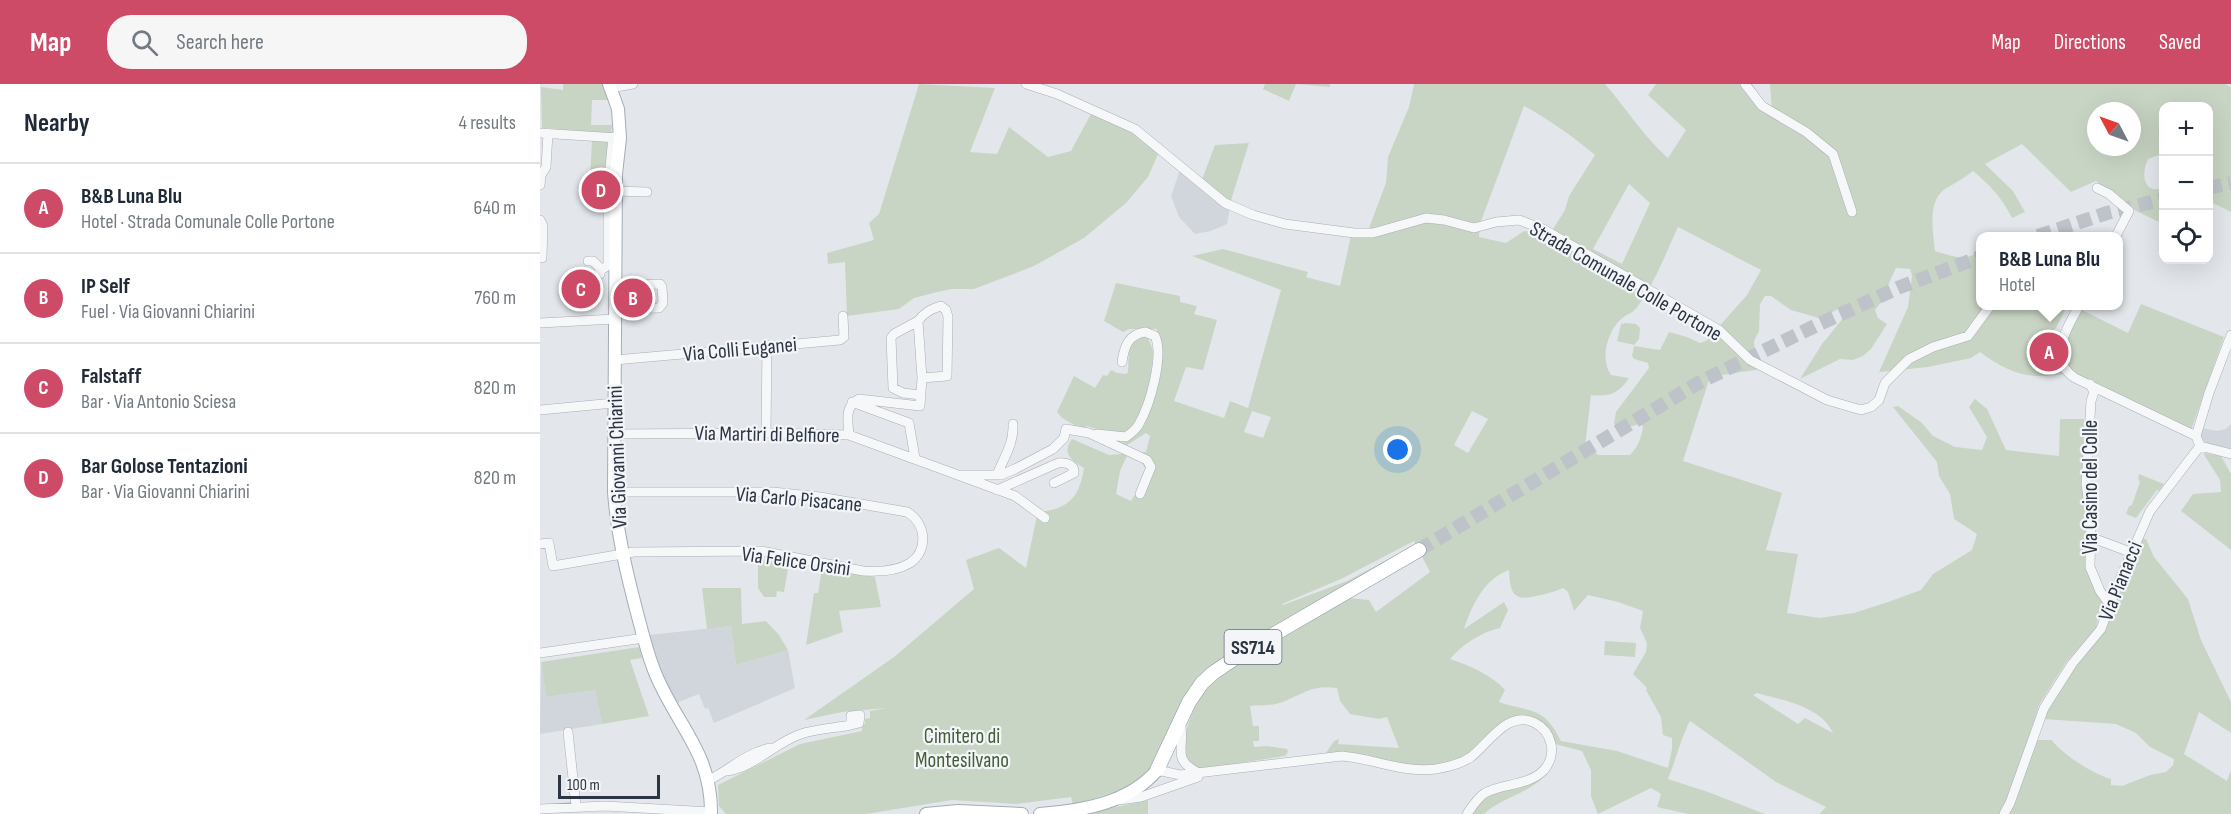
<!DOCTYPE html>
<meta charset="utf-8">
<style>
body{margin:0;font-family:"Sofia Sans Condensed",sans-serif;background:#f6f6f7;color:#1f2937}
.controls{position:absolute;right:18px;top:18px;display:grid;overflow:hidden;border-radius:12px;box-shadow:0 6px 24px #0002}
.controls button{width:54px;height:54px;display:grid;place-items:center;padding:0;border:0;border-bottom:2px solid #e0e1e3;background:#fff;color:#1f2937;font:30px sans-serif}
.compass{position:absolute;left:1547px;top:18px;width:54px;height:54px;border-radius:50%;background:#fff;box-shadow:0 6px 24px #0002;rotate:311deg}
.scale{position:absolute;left:18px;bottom:15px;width:102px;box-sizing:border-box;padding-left:6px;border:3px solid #2b3543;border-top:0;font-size:16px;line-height:21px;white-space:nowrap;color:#2b3543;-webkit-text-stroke:4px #f3f5f8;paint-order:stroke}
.you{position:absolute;left:858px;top:366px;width:21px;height:21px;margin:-15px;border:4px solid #fff;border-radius:50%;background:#1a73e8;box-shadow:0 0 0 9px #1a73e833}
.badge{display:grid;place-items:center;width:39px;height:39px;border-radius:50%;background:#cd4b66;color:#fff;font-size:20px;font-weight:700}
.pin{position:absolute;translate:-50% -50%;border:3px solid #fff;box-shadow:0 2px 6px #0006}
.popup{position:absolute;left:1436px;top:148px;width:147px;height:78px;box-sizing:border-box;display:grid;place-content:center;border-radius:12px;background:#fff;filter:drop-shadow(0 2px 4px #0005);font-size:20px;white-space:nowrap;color:#747a83}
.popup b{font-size:22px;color:#1f2937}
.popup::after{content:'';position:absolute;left:50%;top:100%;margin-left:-12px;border:12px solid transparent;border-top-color:#fff}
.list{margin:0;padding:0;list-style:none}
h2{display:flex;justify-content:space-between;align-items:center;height:78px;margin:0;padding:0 24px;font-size:26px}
h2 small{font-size:20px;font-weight:400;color:#747a83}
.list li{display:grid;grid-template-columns:39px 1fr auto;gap:18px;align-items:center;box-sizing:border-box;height:90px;padding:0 24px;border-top:2px solid #e0e1e3}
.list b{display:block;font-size:22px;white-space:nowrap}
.list p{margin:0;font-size:20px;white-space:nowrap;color:#747a83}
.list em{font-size:20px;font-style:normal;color:#747a83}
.icon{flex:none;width:33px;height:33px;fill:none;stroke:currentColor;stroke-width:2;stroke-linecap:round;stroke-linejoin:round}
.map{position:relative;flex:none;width:1691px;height:730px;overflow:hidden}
header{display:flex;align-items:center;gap:36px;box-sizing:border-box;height:84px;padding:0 30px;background:#cd4b66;color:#fff}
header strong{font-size:28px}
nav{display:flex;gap:33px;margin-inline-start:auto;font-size:21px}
.search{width:420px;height:54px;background:#f6f6f7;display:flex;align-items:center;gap:15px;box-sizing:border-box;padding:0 21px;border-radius:24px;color:#747a83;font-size:22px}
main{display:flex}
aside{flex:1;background:#fff}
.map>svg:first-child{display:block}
</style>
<header>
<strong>Map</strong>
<div class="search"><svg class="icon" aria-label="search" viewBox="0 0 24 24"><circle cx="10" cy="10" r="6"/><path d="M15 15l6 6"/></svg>Search here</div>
<nav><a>Map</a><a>Directions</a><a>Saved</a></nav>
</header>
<main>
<aside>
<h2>Nearby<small>4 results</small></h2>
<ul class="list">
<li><span class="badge">A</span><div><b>B&amp;B Luna Blu</b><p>Hotel · Strada Comunale Colle Portone</p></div><em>640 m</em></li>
<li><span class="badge">B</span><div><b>IP Self</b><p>Fuel · Via Giovanni Chiarini</p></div><em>760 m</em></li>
<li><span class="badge">C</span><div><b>Falstaff</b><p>Bar · Via Antonio Sciesa</p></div><em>820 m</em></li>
<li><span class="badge">D</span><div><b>Bar Golose Tentazioni</b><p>Bar · Via Giovanni Chiarini</p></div><em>820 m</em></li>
</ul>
</aside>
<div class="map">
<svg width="1691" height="730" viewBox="0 0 1691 730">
<rect width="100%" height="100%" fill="#e3e7eb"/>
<path fill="#d1d6dd" d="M640,86L690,123L687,140L671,147L655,150L639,133L631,112Z
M1691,340V367L1669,361L1660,354L1661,344L1677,347L1686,345Z
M191,542L196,581L248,566L255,604L174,639L168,624L165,625L159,610L136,619L126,601L109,551Z
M1,578L6,613L55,606L62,640L0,650Z"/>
<path fill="#c9d5c4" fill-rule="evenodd" d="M23,0H64L71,16H52L51,41H72L71,49L2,44L1,3L23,6Z
M379,0L455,4L430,68L457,70L469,43L508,73L531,67L552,28L593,47L619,68L608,93L586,119L544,154L494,182L434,205H412L397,208L374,214L359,225L307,232L305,178L288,180L287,169L334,156L329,139L339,130Z
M725,0H790V3L756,0L749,17L723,5Z
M874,0H1065C1086,24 1104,53 1128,74L1146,46L1108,11L1116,0H1212L1222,17L1232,28L1230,0H1685L1691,3V128L1669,117L1668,22H1624L1623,74L1618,71L1608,75C1601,89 1603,111 1623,104V140L1588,123L1556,97L1531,108L1482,60L1445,80L1473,107L1485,128L1472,134C1462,114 1450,101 1433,87C1424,94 1415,99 1405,105C1387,117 1393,148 1395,167C1412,172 1425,178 1440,167V222H1500L1525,226L1516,244L1506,252L1518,257L1517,279L1523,290C1487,296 1469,289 1440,268L1431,274L1388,283L1339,288L1368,223L1372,192L1370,185L1356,184L1348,201L1345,213L1335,226L1338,234L1347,240L1331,265L1323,272L1313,276L1300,275L1260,295L1282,260L1305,232L1302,222L1282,235L1251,226L1231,212H1225L1220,220L1219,247L1214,257L1215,273L1221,285L1170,293L1143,377L1242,409L1226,466L1258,470L1247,529L1279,534L1314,529L1348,518L1381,506L1393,490L1432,466L1437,450L1414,435L1410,410L1399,392L1397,378L1353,323L1358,322L1382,339L1393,352L1415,363L1442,366L1447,353L1429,323L1435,315L1447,325L1466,366L1519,372L1520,335H1544L1542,400L1546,433L1545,482L1556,509L1562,517L1556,544L1527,577L1499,621L1468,720L1462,730H1279L1286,723L1236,698L1150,637C1140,656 1136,676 1128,695L1168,708L1225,730H1148L1117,723L1121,710L1111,704L1058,730L1051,712V686L1042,667L1015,660C1013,669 1011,681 1007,688C995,708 960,714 944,730H929L940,715L1002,689L1014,660L984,633C964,646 934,669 913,677C878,690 821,676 784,672L794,657L799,655L798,660L859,664L847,633L839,635L810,630L800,617L797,604C772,601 765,609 743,618C732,622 721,621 710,622L713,642H719V657H713L714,663L727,662L747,665L748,668L745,672L661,685L648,679L643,659L649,637L658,615L671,600L715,569L809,514L829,516L836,528L890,488L874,457L801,495L742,520L743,521L807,497L873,462L645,613L611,684L598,697L577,707L533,721L531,713L476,720L412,716L326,730H186L179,722L178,701L260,660L322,647V641L325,640V635L330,634V627L346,624L302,628L264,636L354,573L434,505L426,476L459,464L486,484L497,431C504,426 512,427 520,423C537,416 541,401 544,384C532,377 521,369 532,355L569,371L606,368L610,352L606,349L584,363L578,359C589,358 596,353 601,344C609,332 617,262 617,245H589L583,248L564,237L576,199L640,212V218L657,222L654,230L677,236L663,286L646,283L634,317L684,334L690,317L708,324L741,206L652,172L683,165L768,188L766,193L800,202L812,147L829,144L846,99L848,73L869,23ZM984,22C1010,36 1032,52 1055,71L1029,112L1025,126L1006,156L993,148L984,147L966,159L939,153L940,140ZM1556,27H1592V63H1556ZM1089,100L1110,119L1082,180L1053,165ZM1138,143L1221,186L1207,211L1166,257L1160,259L1147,253L1129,248L1120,266L1094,262L1092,272L1094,275L1108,279L1109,284L1076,328L1074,340C1082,343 1090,344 1098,340L1102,341L1103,344C1101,354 1098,363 1090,371H1059L1045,363L1051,311C1068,313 1079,310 1089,294L1071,291C1060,275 1067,249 1080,236C1086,230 1094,229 1098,222C1115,198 1126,169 1138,143ZM712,327L731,333L723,354L704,348ZM932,327L948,335L928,369L914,361ZM587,372L600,377L606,385L597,407L591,417L576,410L580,387ZM969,486C970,507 972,518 996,512C1006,510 1014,508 1023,504L1028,508L1034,527L1048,511L1078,518L1103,527L1100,544L1107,559L1106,568L1093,590L1107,604L1106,606L1121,633L1123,651L1132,654V665L1128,684L1077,667L1021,657C1004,622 992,629 959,618L965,606C952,591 929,581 910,575C922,561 941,548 960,544L968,526L964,518L924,545C932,521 944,495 969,486ZM1217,609C1242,616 1281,622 1293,649L1265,634L1258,640L1213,611Z
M52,56L69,57L68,95L50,94Z
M709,59L692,113L691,118L661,98L675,61Z
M1601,220L1684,253L1651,346L1535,291C1512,272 1530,246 1540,225L1588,249Z
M1086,239L1096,240L1100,244L1099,255L1094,261L1077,257L1081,240Z
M602,253L608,254C610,259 612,262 613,268C614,283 602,341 588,347C574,353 560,346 547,342L543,346L522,334L517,328L534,292L555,304L563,291L567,292L571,286L577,289L586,290L588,288L589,260Z
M1663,369L1681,372L1691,390V466L1641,427L1653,410L1681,408L1680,396Z
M1599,390L1624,400L1619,407L1617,406L1596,434L1586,430L1589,422L1592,421L1600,398L1598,394Z
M1599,454L1606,455L1614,473L1648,515L1661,556L1691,618V649L1659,628L1644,670L1687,697L1691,686V730H1467L1497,656H1512C1519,668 1556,692 1571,695V701L1582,702L1610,691L1626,688L1633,681L1634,675L1610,663L1596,649L1576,640L1503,635L1507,623L1534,581L1558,553Z
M218,475L249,479L244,508L237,507L236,513H224L218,504Z
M282,485L335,493L341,523L299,527L303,548L266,561L274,509H278Z
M162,504H201L202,540L226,537L239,551L248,566L196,581L191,542L167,545Z
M1065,557L1096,559L1095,573L1064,571Z
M99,563L102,574L90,576L109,632L62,640L55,606L6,613L1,578Z
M608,716V730H544Z"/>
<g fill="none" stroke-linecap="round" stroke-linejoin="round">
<path stroke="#bec3c9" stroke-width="14" stroke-dasharray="14 7" stroke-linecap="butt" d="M1668,104L1691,99
M1498,152L1567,129L1624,115
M879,466L1160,298L1275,242L1360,203L1440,173"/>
<g stroke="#a8aeb5" stroke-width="10">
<path id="minor" d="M486,0L517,10L595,45L685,119L713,131L745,140L814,149H833L886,134L904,136L934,144L956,138L979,136L1003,145L1179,246L1210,276L1287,316L1321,326L1331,323L1339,316L1345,299L1369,275L1393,263L1428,252L1450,222
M1205,0L1222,22L1266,48L1293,70L1312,128
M70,4L93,0
M0,49L78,54
M0,101L1,91L6,83L8,49
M1557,104L1569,110L1589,127L1576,152
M76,107L107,108
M0,136L3,142L2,174
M48,177H53L60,184V190L55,191
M61,186L67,182L68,180V103L73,53
M99,202L100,224
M1539,222C1527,244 1506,275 1535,294L1656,352L1660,362
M75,225L119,224L123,219L122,203L120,200L75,202
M378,237L354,250L351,254L353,304L363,309L381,311
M0,239L75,235
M75,276L300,256L304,253L303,232
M1550,300L1554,308L1551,317L1546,400L1551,434L1550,483L1560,507L1570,521
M312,318L369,339L375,374
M0,326L74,319
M226,349L227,261
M74,350L226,349L309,351L475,412L505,434
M557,350L586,353C591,349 596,346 599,340C610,321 624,272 615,252L605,248C588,250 584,264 582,278
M309,351C308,336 304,323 319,315L380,322L382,294L378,237C385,228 391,225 401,222L406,226L408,233L407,292L382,294
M1656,352L1669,309L1691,251
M1660,362L1691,370
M422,391H461L475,385L513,365L524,354L526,345L549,349L607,376L611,383L600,410
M457,391C464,373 474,360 473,340
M457,406L518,379C525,378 535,380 534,389L514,399
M1550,453L1590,468
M0,460L9,459L13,482L94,468L221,467L323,487C338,488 357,487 370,479C389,466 386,439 367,428L280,413L233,408H74
M0,569L104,554
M640,638C647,661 629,675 659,689
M28,648L36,722
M617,686L640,691L802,672C835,675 863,689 896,685C908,683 921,680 931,673C949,659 968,625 995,639C1003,643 1009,651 1011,660C1013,669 1010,679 1004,686C989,702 963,699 945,709C937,714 932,723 927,730
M187,687C215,683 234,659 261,650C276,645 295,644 311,641L319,639L320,631L311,632V641
M169,696C190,686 207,668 231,664
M579,716L601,713L658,693
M0,725L65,722L171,728
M1464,730L1470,719L1504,624L1532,580L1561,545L1577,502L1610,427L1660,362"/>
</g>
<g stroke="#a3acb7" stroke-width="14">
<path id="major" d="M69,0L78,25L80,54L76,90L74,408C77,449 86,486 96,525C102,547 107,570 116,591C138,643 172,670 171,730
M386,730L418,727L482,730
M500,730C541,727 590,719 617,686"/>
</g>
<g stroke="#8b95a2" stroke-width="15">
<path id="highway" d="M617,686L649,618L662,599L673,589L707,566L879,466"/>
</g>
<use href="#minor" stroke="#f6f7f9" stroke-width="9"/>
<use href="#major" stroke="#fff" stroke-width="12"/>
<use href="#highway" stroke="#fff" stroke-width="14"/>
</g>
<g text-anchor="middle" stroke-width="4.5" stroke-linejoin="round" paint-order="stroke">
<rect fill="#f3f5f8" stroke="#676f79" stroke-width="1.5" x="684.5" y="546" width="57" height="34" rx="4.5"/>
<g font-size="20" font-weight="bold" fill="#2b3543">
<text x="713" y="570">SS714</text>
</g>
<g font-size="21" fill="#2b3543" stroke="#f3f5f8">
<text transform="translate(1086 197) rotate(30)" y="7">Strada Comunale Colle Portone</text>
<text transform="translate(200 265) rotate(-5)" y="7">Via Colli Euganei</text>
<text transform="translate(227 350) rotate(1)" y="7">Via Martiri di Belfiore</text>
<text transform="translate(77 373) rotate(-92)" y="7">Via Giovanni Chiarini</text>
<text transform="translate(1550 403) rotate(-90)" y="7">Via Casino del Colle</text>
<text transform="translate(259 415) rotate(5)" y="7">Via Carlo Pisacane</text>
<text transform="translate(256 477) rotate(8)" y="7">Via Felice Orsini</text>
<text transform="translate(1580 497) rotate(-68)" y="7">Via Pianacci</text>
</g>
<g font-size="21" fill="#425f38" stroke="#f3f5f8">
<text x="422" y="659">Cimitero di<tspan x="422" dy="24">Montesilvano</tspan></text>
</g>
</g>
</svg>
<div class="controls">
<button>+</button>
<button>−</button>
<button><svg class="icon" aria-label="locate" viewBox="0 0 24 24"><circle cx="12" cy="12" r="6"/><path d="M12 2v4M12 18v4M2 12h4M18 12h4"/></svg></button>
</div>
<svg class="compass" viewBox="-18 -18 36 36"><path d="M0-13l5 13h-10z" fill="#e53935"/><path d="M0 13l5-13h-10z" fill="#747a83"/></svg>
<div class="scale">100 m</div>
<div class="you"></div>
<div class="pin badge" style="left:1509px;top:268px">A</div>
<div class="popup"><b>B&amp;B Luna Blu</b>Hotel</div>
<div class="pin badge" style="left:93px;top:214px">B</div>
<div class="pin badge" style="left:41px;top:205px">C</div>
<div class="pin badge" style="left:61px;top:106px">D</div>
</div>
</main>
